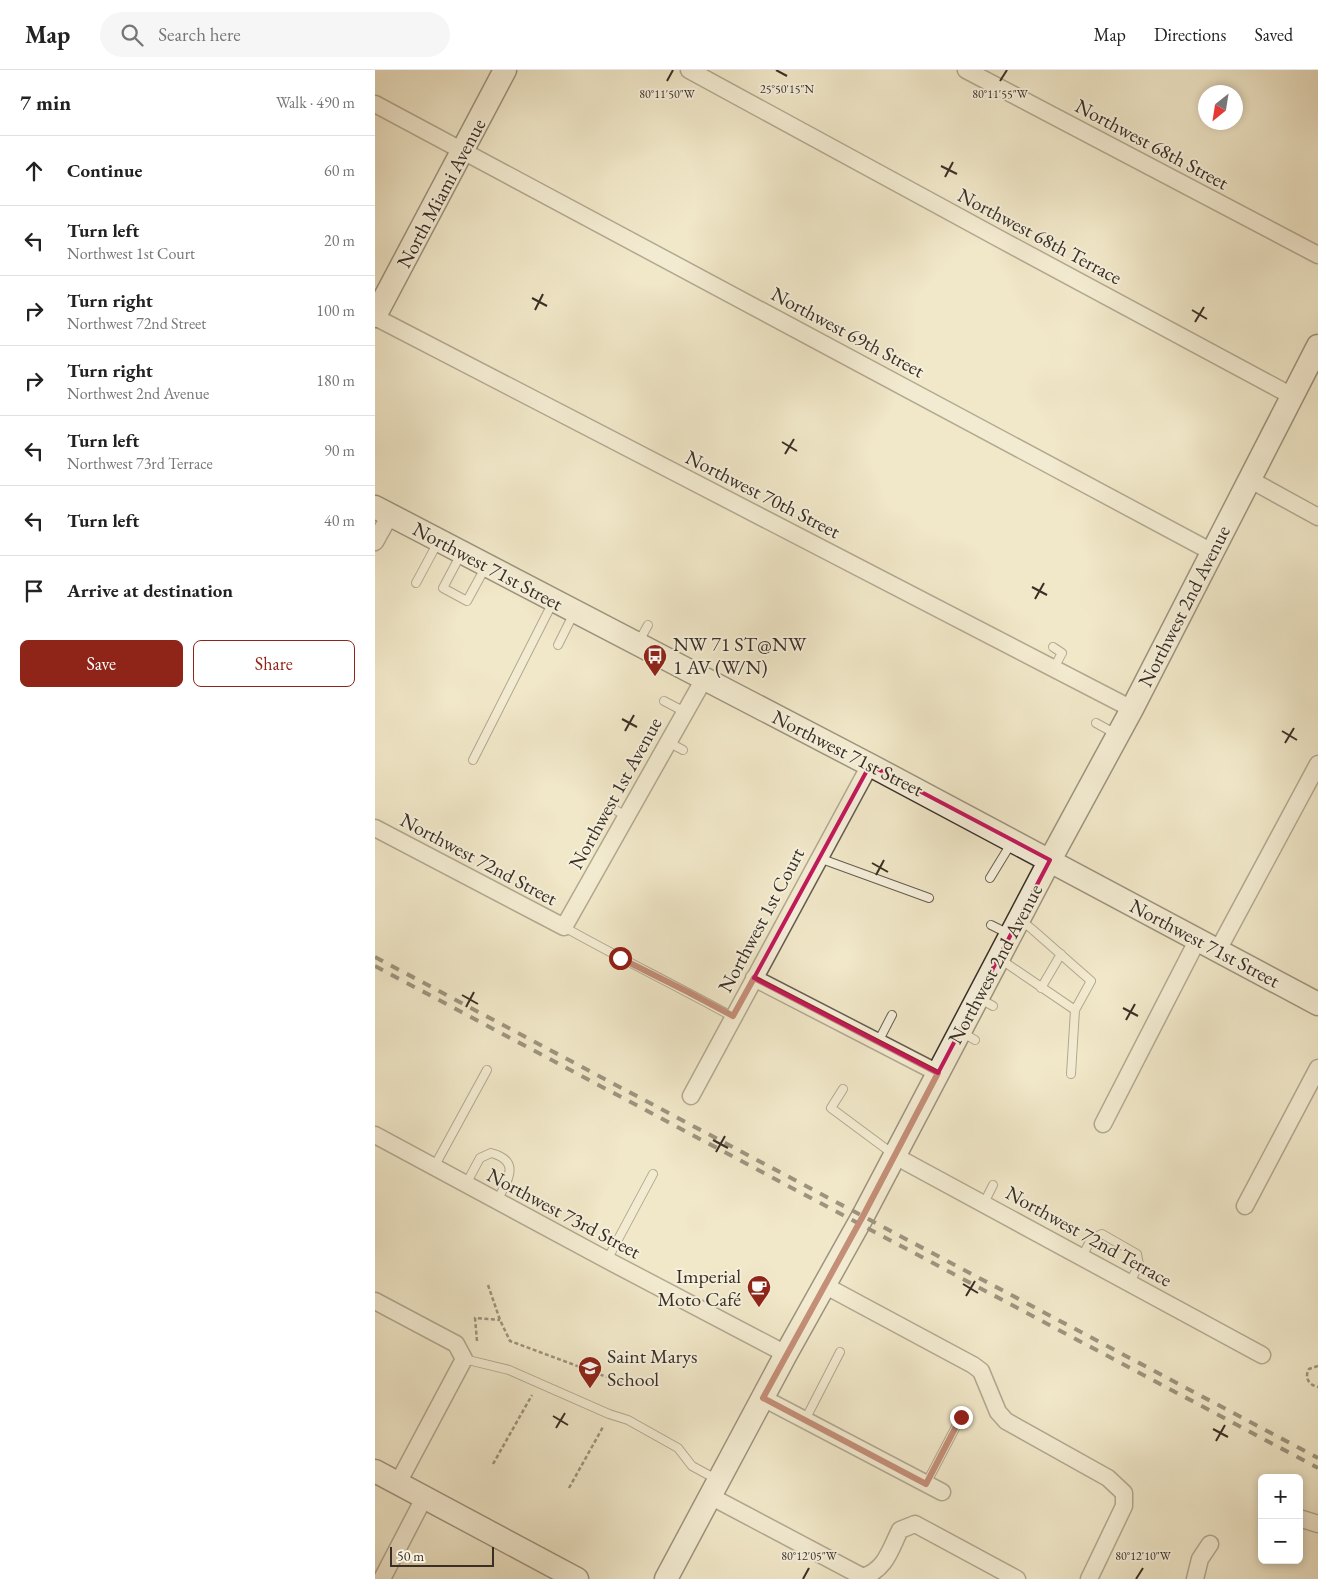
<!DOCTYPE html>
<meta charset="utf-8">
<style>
body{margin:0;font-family:"EB Garamond",serif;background:#f6f6f6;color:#222}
.controls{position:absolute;right:15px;bottom:15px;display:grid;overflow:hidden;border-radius:8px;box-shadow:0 2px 8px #0003}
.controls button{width:45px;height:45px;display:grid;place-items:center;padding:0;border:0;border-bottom:1px solid #e0e0e0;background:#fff;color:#222;font:25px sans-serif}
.compass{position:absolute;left:823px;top:15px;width:45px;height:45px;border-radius:50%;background:#fff;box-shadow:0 2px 8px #0003;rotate:210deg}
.scale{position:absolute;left:15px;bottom:12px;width:104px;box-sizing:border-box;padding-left:5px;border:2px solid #392f26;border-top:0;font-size:14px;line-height:18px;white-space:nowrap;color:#392f26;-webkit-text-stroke:4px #f6f0dc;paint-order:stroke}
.stop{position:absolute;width:15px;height:15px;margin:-11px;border:4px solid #8f2418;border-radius:50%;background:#fff}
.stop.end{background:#8f2418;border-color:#fff;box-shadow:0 1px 5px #0008}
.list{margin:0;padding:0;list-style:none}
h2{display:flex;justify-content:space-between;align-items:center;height:65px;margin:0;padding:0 20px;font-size:21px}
h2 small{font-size:16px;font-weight:400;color:#767676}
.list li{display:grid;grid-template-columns:32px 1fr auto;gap:15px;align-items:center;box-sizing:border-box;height:70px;padding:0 20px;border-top:1px solid #e0e0e0}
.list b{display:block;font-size:19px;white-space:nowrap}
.list p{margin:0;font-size:16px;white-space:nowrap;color:#767676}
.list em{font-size:16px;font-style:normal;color:#767676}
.actions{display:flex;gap:10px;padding:15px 20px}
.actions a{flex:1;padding:11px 0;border:1px solid #8f2418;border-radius:8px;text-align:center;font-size:18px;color:#8f2418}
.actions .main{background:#8f2418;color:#fff}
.icon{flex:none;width:28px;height:28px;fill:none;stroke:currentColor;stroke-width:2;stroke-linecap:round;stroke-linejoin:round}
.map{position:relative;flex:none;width:943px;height:1509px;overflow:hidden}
header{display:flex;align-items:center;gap:30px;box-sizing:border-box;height:70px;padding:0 25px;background:#fff;border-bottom:1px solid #e0e0e0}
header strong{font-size:24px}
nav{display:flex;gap:28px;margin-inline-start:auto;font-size:18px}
.search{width:350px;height:45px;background:#f6f6f6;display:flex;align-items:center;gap:12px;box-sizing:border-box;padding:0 18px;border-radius:28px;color:#767676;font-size:19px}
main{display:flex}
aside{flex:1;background:#fff}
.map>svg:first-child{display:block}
</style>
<header>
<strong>Map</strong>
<div class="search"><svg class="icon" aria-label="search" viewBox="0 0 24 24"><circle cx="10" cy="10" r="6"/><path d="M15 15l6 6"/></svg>Search here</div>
<nav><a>Map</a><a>Directions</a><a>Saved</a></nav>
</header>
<main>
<aside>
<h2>7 min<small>Walk · 490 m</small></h2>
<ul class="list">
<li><svg class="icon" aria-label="ahead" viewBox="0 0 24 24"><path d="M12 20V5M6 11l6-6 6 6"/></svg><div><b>Continue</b></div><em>60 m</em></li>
<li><svg class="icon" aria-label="left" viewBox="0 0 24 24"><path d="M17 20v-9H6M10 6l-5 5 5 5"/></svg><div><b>Turn left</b><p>Northwest 1st Court</p></div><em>20 m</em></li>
<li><svg class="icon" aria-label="right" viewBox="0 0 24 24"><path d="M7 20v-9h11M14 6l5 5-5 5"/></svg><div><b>Turn right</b><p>Northwest 72nd Street</p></div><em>100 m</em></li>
<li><svg class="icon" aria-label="right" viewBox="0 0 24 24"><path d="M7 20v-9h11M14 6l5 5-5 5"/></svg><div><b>Turn right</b><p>Northwest 2nd Avenue</p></div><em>180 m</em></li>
<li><svg class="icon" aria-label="left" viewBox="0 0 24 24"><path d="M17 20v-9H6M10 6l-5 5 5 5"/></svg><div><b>Turn left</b><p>Northwest 73rd Terrace</p></div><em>90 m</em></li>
<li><svg class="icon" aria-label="left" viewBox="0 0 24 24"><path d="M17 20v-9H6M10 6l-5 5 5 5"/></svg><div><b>Turn left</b></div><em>40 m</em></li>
<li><svg class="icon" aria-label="arrive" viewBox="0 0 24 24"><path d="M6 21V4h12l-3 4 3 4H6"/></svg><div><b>Arrive at destination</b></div></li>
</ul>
<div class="actions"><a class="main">Save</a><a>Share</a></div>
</aside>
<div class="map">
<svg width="943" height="1509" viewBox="0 0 943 1509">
<rect width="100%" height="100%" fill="#f1e8c9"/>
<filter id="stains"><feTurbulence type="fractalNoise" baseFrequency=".004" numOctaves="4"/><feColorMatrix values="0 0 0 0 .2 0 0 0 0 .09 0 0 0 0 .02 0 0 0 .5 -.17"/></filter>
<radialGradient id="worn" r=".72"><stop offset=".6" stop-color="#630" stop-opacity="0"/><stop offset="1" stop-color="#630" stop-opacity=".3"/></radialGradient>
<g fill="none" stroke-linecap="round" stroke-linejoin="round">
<g stroke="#675d4f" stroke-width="10">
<path id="lane" d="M86,484L68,518L92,531L110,498
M41,513L63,472
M263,573L273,555
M183,575L199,543
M678,577L687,583L679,598
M289,631L310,642
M721,653L741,664
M293,672L308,680
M98,690L178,532
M237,738L251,746
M444,788L554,828
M615,808L637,772
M616,855L634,864
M189,857C244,888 302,916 358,947
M625,889L700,940L716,911L658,860L646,850
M666,918L686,884
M605,929L618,936
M586,962L600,970
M503,972L517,945
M696,1004L700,940
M468,1019L456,1038L518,1084
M59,1097L112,1000
M91,1114L105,1088L116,1083C147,1091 132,1111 122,1131
M609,1133L618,1115
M707,1187L716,1169L727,1164L762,1184L764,1195L755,1212
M232,1190L278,1104
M89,1289L134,1300L234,1344L253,1350L303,1378L317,1396L341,1409
M430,1350L465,1282
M551,1414L586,1347"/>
</g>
<g stroke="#675d4f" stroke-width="19">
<path id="street" d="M314,0L623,168L917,326
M591,0L943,185
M0,34L837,482
M0,247L757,639
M874,409L943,447
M0,472L15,445
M0,758L189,857L329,609
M843,880L943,694
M379,908L563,1003
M316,1026L495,695
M728,1054L823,869
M0,1065L232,1190L411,1284
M520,1086L887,1285
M870,1136L943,998
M449,1215L598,1295L606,1301L623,1342L631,1351L733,1408L749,1423V1436L714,1509
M0,1231L81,1274L89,1289L23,1413
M388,1328L567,1422
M335,1426L488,1507C511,1499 515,1480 525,1460L540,1454L642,1509
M924,1448L943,1454
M7,1509L49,1428
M820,1509L825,1489L835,1474"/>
</g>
<g stroke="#392f26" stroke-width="25">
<path id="secondary" d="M0,246L130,0
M0,437L495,695L943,934
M0,1401L202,1509
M291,1509L411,1284L488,1146L675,790L757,639L943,276"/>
</g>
<path stroke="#392f26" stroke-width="2.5" stroke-dasharray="4 2.5" stroke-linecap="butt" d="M113,1215L125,1250L135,1271L248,1313L251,1316
M102,1271L100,1248L125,1250
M943,1296L934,1299C929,1308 934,1315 943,1317
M118,1394L157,1325
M194,1418L228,1357"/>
<use href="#lane" stroke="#f6f0dc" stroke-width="8"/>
<use href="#street" stroke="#f6f0dc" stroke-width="16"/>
<use href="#secondary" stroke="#f6f0dc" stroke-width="22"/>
<path stroke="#392f26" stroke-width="4" stroke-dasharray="9 9" stroke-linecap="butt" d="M0,887L943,1388
M0,896L943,1398"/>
</g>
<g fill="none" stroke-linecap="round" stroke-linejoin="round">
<path stroke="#8f2418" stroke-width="6" d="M245,888L313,922L358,946L379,908L563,1003L488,1146L388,1328L551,1414L586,1347"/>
</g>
<path d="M0 0H943V1509H0ZM495,695L675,790L563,1003L379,908Z" fill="#f1e8c9" fill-opacity=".55" fill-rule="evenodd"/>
<path fill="none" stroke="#c2185b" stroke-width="4" stroke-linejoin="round" d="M495,695L675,790L563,1003L379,908Z"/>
<path fill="none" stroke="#392f26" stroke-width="2" d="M401,0L412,6M292,11L298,0M625,11L632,0M566,96L582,104M570,107L578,92M157,228L172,236M160,240L168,224M817,240L832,249M820,252L829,237M407,372L422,381M410,384L419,369M657,517L672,525M660,529L669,513M247,649L262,657M250,661L259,645M907,661L922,670M910,673L919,658M497,793L513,802M501,805L509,790M87,925L103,934M91,937L99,922M748,938L763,946M751,950L760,934M338,1070L353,1078M341,1082L350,1066M588,1214L603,1223M591,1226L600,1211M178,1346L193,1355M181,1358L190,1343M838,1359L853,1367M841,1371L850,1355M428,1509L434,1498M761,1509L768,1498"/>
<defs>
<g id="bus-pin" transform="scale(1.25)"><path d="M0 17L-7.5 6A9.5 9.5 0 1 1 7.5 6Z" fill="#8f2418" stroke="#f6f0dc"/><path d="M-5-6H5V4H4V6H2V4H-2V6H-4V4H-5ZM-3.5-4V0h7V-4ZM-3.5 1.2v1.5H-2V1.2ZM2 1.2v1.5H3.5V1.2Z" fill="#fff"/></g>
<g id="cafe-pin" transform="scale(1.25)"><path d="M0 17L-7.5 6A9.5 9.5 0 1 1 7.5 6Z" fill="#8f2418" stroke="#f6f0dc"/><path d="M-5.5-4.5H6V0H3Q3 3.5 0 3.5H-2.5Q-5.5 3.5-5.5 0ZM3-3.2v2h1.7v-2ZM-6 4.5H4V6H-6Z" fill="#fff"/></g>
<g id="school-pin" transform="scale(1.25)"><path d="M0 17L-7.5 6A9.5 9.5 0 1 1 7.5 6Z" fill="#8f2418" stroke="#f6f0dc"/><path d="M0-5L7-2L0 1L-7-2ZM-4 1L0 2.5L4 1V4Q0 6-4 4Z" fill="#fff"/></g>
</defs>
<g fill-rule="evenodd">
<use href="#bus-pin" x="280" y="586"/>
<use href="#cafe-pin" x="384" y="1217"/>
<use href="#school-pin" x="215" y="1298"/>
</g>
<g text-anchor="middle" stroke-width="4" stroke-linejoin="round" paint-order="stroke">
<g font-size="20" fill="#392f26" stroke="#f6f0dc">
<text transform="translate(777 74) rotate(28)" y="7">Northwest 68th Street</text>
<text transform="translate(66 123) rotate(-62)" y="7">North Miami Avenue</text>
<text transform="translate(665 166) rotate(28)" y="7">Northwest 68th Terrace</text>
<text transform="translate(473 262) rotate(28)" y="7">Northwest 69th Street</text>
<text transform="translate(388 424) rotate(27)" y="7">Northwest 70th Street</text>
<text transform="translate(113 496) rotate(28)" y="7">Northwest 71st Street</text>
<text transform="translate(809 536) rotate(-63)" y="7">Northwest 2nd Avenue</text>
<text transform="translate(473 683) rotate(27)" y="7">Northwest 71st Street</text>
<text transform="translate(240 723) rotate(-61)" y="7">Northwest 1st Avenue</text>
<text transform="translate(104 789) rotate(28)" y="7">Northwest 72nd Street</text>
<text transform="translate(386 850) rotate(-62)" y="7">Northwest 1st Court</text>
<text transform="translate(830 873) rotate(28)" y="7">Northwest 71st Street</text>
<text transform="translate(620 894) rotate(-62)" y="7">Northwest 2nd Avenue</text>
<text transform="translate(189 1143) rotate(28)" y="7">Northwest 73rd Street</text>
<text transform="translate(714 1166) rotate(29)" y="7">Northwest 72nd Terrace</text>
</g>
<g font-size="20" fill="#392f26" stroke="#f6f0dc" text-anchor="start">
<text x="298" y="581">NW 71 ST@NW<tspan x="298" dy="23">1 AV (W/N)</tspan></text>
<text x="366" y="1213" text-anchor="end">Imperial<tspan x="366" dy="23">Moto Café</tspan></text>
<text x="232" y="1293">Saint Marys<tspan x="232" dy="23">School</tspan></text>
</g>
</g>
<g font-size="12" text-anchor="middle" fill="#392f26" stroke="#f6f0dc" stroke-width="4" stroke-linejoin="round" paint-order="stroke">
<text x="412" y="23">25°50'15"N</text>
<text x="292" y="28">80°11'50"W</text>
<text x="625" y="28">80°11'55"W</text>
<text x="434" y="1490">80°12'05"W</text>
<text x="768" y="1490">80°12'10"W</text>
</g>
<rect width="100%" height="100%" filter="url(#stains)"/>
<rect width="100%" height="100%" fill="url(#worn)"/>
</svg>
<div class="controls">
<button>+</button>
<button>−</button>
</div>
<svg class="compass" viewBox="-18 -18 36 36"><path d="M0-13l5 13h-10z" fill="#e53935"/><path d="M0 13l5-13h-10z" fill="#767676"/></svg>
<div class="scale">50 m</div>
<div class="stop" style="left:245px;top:888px"></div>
<div class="stop end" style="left:586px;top:1347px"></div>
</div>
</main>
